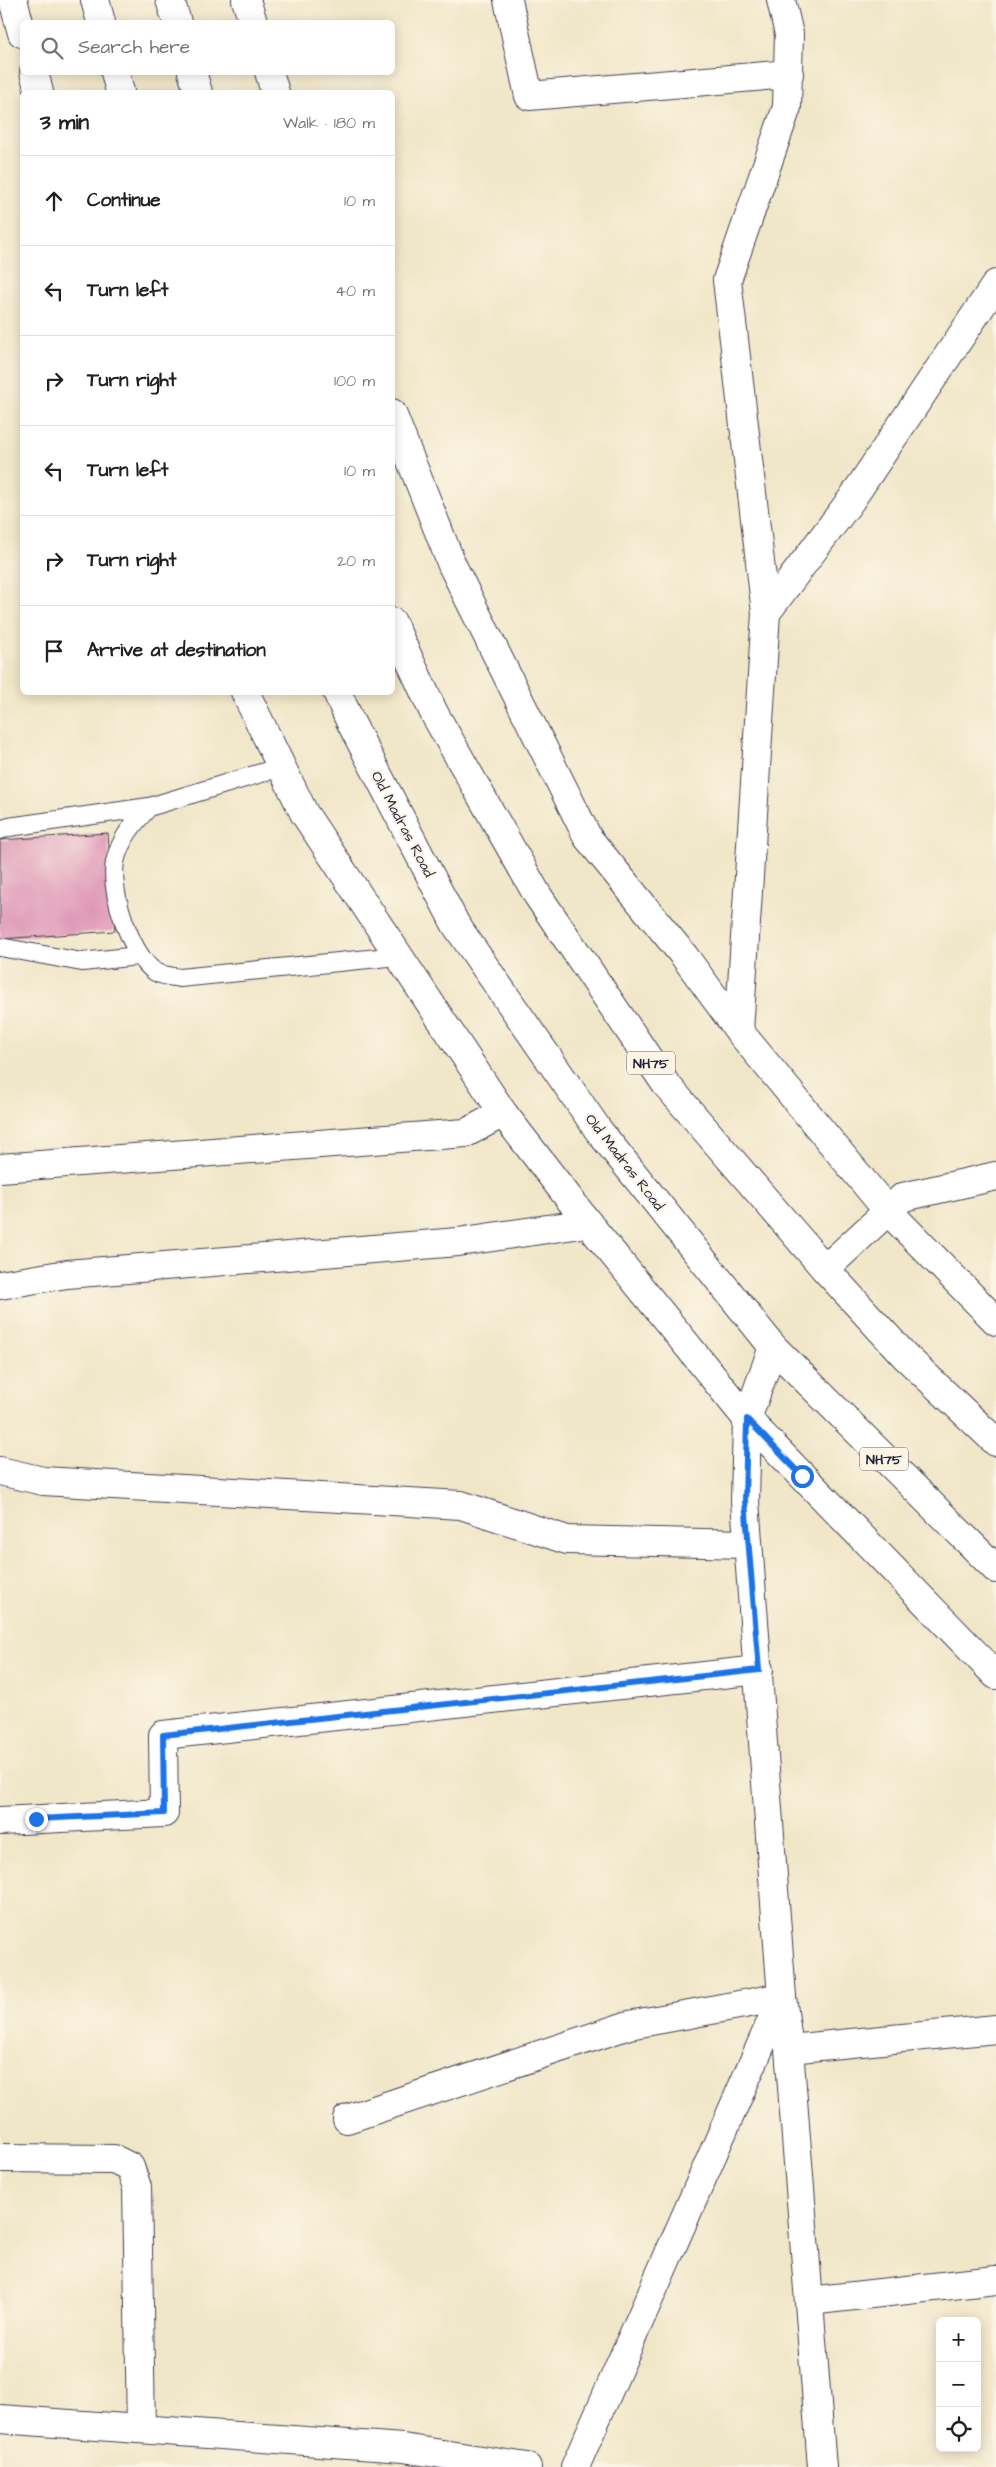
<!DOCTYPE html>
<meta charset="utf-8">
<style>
body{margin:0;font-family:"Architects Daughter",sans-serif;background:#f6f6f6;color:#202124}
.controls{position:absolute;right:15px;bottom:15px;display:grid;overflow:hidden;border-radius:8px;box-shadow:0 2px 12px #0003}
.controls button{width:45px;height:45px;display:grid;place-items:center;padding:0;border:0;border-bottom:1px solid #e0e0e0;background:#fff;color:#202124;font:25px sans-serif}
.stop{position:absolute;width:15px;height:15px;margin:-11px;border:4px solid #1a73e8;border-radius:50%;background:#fff}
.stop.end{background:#1a73e8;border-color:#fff;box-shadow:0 1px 5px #0008}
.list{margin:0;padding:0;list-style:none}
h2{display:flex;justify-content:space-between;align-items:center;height:65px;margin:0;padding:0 20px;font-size:21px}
h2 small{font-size:16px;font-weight:400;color:#757577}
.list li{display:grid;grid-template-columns:32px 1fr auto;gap:15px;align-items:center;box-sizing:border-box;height:90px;padding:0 20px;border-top:1px solid #e0e0e0}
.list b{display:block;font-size:19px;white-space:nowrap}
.list em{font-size:16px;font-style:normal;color:#757577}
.icon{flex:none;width:28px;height:28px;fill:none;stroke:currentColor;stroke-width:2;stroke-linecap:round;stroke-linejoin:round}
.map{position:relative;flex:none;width:996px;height:2467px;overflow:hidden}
.search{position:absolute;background:#fff;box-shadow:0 2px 12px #0003;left:20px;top:20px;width:375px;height:55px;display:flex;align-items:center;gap:12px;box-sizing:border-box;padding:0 18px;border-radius:8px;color:#757577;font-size:19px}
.panel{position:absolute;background:#fff;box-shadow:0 2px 12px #0003;left:20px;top:90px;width:375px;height:605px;border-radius:8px}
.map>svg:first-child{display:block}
</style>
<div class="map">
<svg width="996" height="2467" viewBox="0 0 996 2467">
<rect width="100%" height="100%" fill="#fcf5e5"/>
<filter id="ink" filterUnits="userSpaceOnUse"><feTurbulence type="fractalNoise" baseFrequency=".02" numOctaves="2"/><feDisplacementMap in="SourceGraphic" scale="10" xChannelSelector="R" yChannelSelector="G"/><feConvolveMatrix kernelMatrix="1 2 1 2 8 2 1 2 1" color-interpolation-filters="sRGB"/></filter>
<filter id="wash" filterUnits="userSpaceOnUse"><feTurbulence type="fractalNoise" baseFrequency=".0096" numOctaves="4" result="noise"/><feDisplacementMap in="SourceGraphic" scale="20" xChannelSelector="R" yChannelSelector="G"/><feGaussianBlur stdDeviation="1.12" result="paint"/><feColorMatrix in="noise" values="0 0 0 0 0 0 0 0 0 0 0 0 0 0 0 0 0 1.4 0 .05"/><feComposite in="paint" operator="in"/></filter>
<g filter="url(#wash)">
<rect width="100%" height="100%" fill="#f0e6c8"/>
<g id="blocks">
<path fill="#db8db2" d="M108,833L115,931L0,939V840Z"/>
</g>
</g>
<g filter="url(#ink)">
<use href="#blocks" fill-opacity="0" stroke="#413f50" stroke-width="1"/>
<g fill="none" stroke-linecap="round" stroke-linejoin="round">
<g stroke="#413f50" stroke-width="20">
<path id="lane" d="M149,807C134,823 120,839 115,862C110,892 130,952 154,971C160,976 172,976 180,978L398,956
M0,830L9,827L149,807L281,767
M0,947L82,962L138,956"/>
</g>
<g stroke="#413f50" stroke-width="30">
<path id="street" d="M508,0L529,96L789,74
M766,613L727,280L787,107L789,34L781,0
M739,1031L766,613L851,500L996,284
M0,1168L466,1133L503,1113
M0,1285L67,1274L458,1242L588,1223
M0,1471L43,1481L461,1505L567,1540L748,1544
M0,1821L164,1813L163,1735L759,1670
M789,2049L996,2029
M347,2119L629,2025L782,1997L789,2049L822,2467
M0,2158L114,2159L130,2167L137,2187L141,2429
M809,2301L996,2280
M0,2419L403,2448L527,2467"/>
</g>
<g stroke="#413f50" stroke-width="30">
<path id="secondary" d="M13,0L22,33
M246,0L253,22
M34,72L39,92
M269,72L275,92
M392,413L452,565L588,838L685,957L739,1031L887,1210L996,1321
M245,692L304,813L503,1113L588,1223L747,1419L996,1675
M825,1269L903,1197L996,1176
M575,2467L782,1997L745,1501L747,1419L773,1347"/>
</g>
<g stroke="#413f50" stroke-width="30">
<path id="highway" d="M95,0L101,22
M170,0L177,22
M115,72L120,92
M192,72L198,92
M392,622L434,713L538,896L665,1083L825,1269L905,1356L996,1442
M337,692L350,721L456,925L599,1131L773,1347L996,1569"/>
</g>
<use href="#lane" stroke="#fff" stroke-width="18"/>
<use href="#street" stroke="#fff" stroke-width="28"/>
<use href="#secondary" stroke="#fff" stroke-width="28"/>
<use href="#highway" stroke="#fff" stroke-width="28"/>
</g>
</g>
<g fill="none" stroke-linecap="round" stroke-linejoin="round" filter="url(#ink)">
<path stroke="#1a73e8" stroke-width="6" d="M36,1819L164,1813L163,1735L759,1670L745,1501L747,1419L802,1476"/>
</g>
<g text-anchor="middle" stroke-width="4" stroke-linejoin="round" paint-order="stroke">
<g fill="#fcf5e5" stroke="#63616e" stroke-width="1">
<rect x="627" y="1051.5" width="48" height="23" rx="4"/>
<rect x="860" y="1447.5" width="48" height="23" rx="4"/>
</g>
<g font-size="14" font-weight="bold" fill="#22223b">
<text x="651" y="1068">NH75</text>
<text x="884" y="1464">NH75</text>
</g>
<g font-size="15" fill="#22223b" stroke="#fcf5e5">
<text transform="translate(403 824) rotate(62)" y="5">Old Madras Road</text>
<text transform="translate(625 1162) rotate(52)" y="5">Old Madras Road</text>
</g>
</g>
</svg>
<div class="controls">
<button>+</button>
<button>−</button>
<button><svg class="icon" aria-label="locate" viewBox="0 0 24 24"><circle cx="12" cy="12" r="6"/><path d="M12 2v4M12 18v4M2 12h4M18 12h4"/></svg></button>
</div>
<div class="stop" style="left:802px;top:1476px"></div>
<div class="stop end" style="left:36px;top:1819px"></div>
<div class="search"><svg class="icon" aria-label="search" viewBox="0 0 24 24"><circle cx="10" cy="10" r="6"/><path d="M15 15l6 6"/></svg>Search here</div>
<section class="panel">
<h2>3 min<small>Walk · 180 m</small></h2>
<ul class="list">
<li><svg class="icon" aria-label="ahead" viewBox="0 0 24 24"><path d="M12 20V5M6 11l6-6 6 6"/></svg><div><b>Continue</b></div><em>10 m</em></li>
<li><svg class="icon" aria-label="left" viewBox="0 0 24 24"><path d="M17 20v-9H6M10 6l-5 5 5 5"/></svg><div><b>Turn left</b></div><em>40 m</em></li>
<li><svg class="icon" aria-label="right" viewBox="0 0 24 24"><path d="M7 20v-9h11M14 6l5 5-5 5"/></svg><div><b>Turn right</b></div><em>100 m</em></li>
<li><svg class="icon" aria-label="left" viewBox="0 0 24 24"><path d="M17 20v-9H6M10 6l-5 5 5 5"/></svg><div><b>Turn left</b></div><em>10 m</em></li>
<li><svg class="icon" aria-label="right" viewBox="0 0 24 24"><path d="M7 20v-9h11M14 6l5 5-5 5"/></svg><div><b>Turn right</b></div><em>20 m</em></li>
<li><svg class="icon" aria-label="arrive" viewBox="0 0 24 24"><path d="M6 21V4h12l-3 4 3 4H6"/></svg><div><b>Arrive at destination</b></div></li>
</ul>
</section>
</div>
